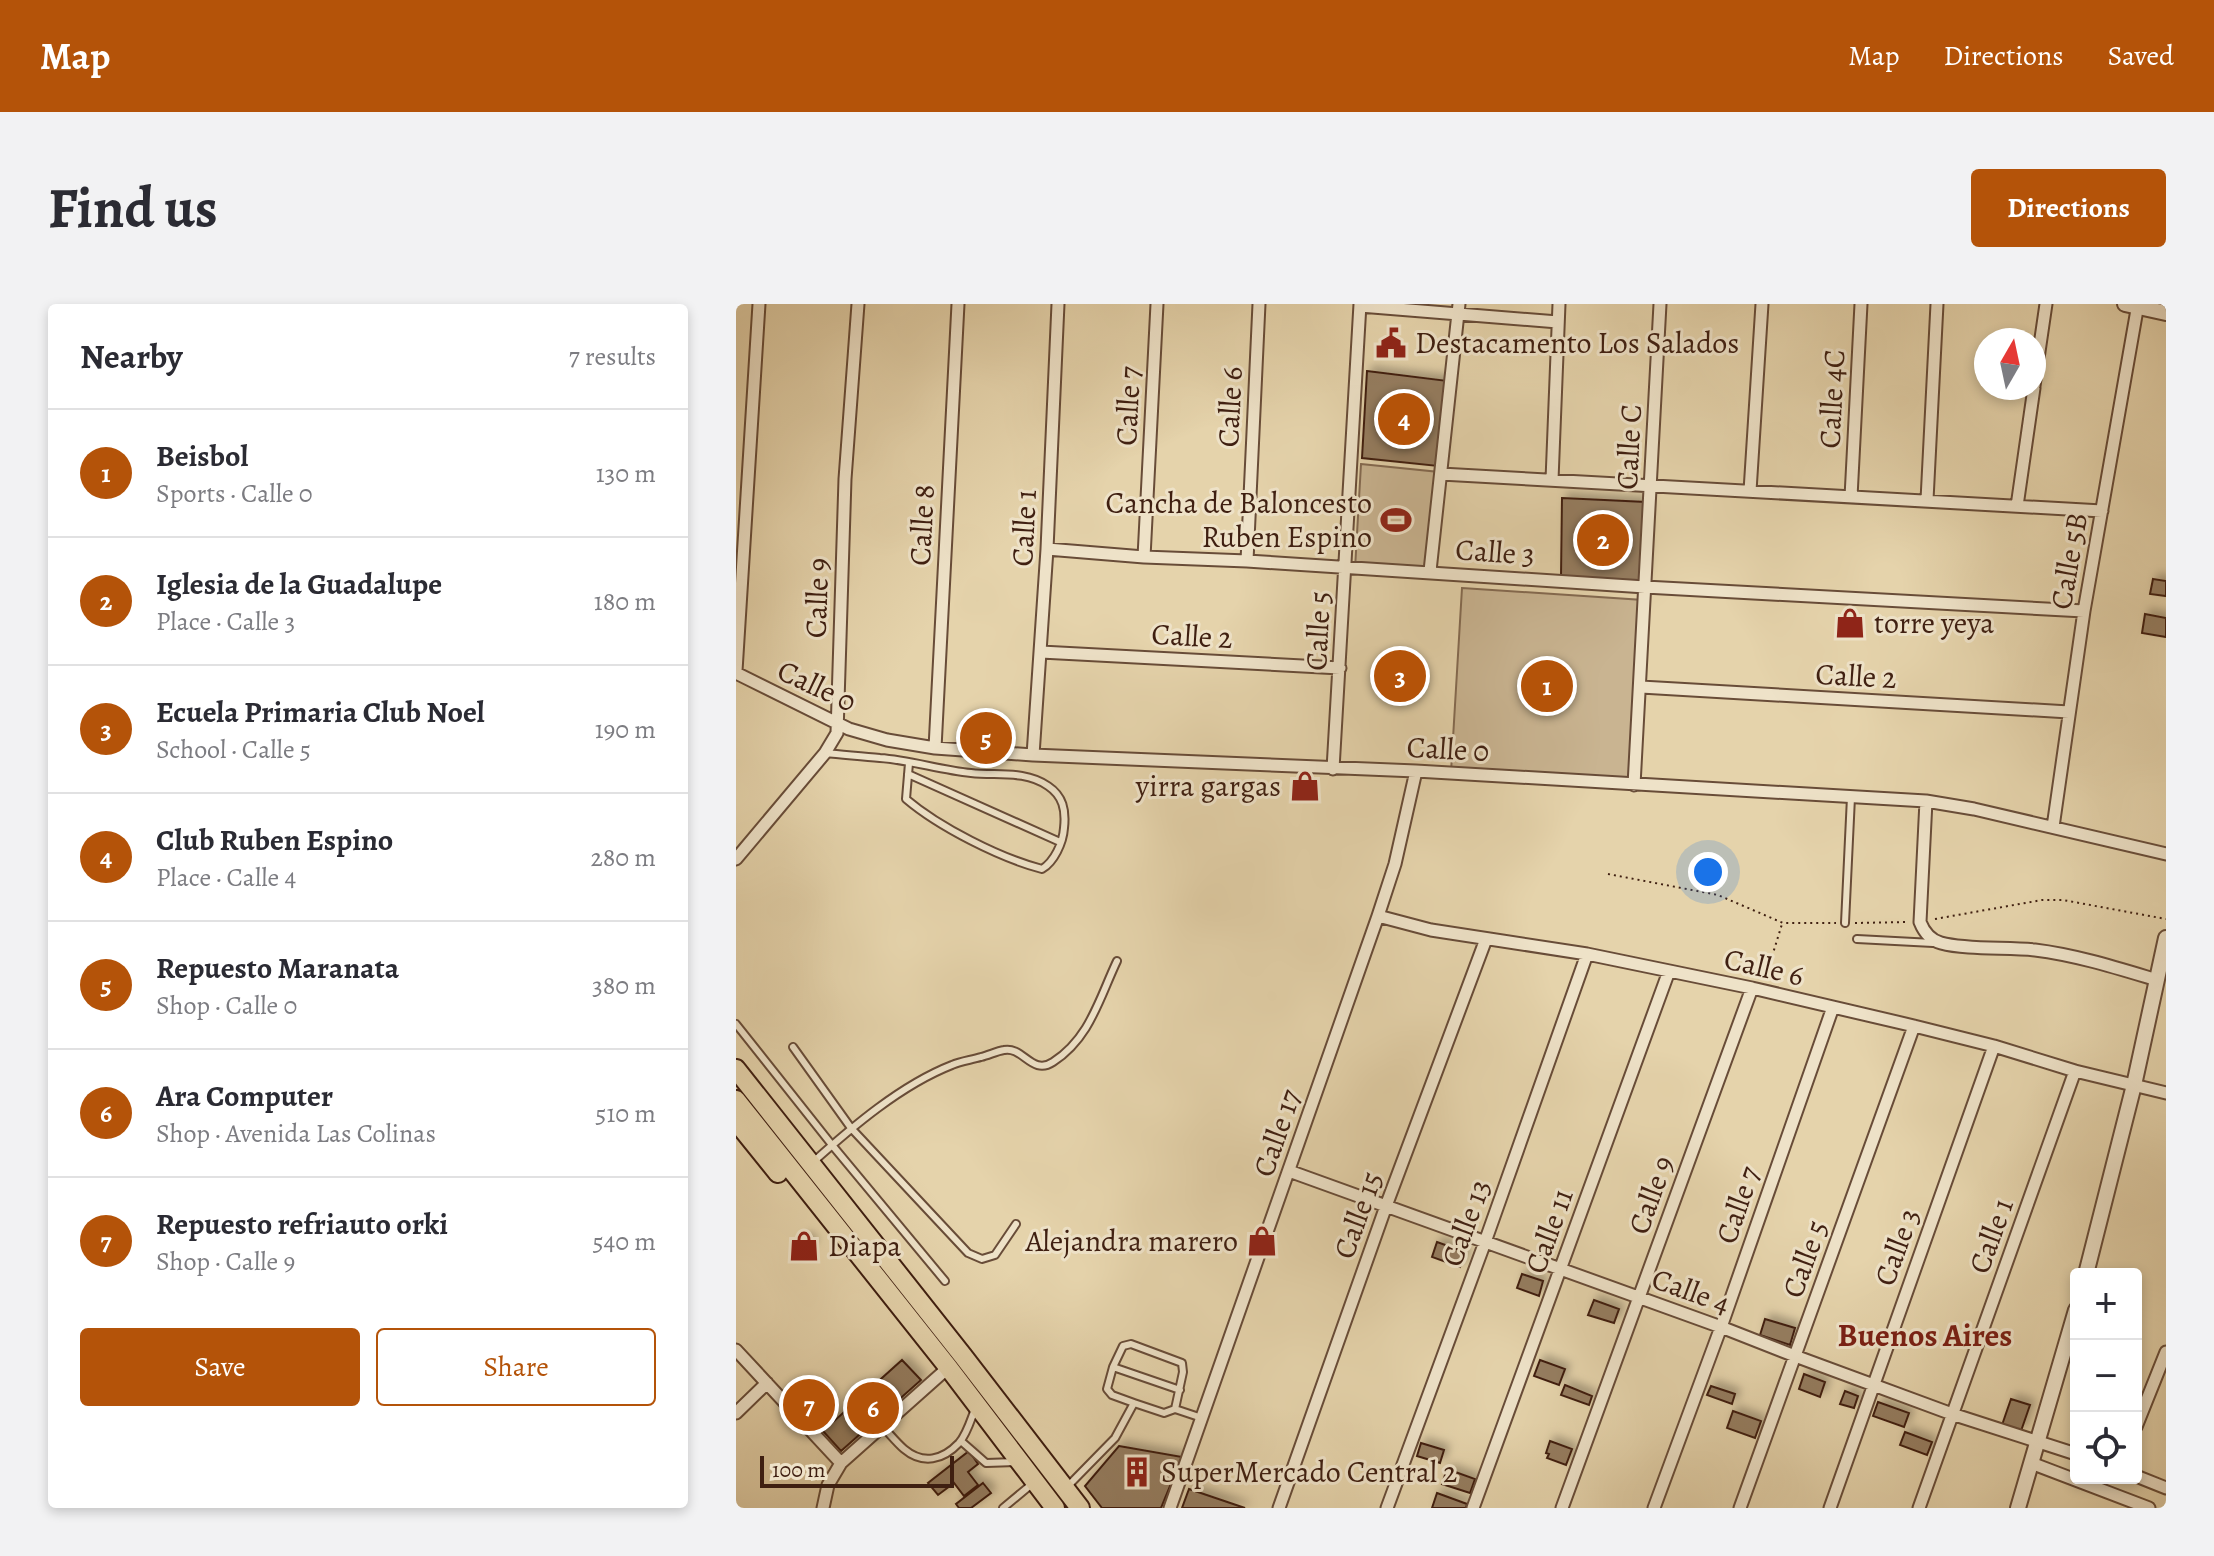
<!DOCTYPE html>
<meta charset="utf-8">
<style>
body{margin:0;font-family:Alegreya,serif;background:#f2f2f3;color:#2b2b33}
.controls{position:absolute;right:24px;bottom:24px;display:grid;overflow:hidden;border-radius:8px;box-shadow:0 4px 12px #0003}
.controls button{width:72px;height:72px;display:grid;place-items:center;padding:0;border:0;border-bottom:2px solid #e1e1e2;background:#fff;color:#2b2b33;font:40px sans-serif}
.compass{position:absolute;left:1238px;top:24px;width:72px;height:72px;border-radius:50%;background:#fff;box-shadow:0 4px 12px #0003;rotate:9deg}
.scale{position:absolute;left:24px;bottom:20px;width:194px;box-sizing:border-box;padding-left:8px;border:4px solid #3f1f11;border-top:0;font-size:22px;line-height:28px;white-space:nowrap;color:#3f1f11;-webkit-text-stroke:6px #eee2c8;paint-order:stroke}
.you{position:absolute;left:972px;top:568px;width:28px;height:28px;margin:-20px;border:6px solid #fff;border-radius:50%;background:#1a73e8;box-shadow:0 0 0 12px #1a73e833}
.badge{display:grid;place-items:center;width:52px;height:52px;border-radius:50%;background:#b45309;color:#fff;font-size:26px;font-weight:700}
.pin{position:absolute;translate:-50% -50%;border:4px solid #fff;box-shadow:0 2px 8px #0006}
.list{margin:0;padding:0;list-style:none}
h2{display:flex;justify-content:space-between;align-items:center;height:104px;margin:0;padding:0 32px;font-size:34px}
h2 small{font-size:26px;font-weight:400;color:#7c7c81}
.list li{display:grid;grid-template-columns:52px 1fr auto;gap:24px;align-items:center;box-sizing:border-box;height:128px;padding:0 32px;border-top:2px solid #e1e1e2}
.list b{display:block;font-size:30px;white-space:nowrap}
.list p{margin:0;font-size:26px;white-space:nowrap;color:#7c7c81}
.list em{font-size:26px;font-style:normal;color:#7c7c81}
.actions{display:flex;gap:16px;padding:24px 32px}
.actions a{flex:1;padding:18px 0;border:2px solid #b45309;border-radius:8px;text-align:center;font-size:28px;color:#b45309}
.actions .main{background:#b45309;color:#fff}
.icon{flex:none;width:44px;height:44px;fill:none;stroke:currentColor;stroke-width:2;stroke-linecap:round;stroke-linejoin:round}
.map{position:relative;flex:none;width:1430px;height:1204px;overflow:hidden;border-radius:8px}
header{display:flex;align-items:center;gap:48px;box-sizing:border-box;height:112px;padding:0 40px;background:#b45309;color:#fff}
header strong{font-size:38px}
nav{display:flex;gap:44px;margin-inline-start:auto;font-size:28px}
.intro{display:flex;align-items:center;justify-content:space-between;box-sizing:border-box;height:192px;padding:0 48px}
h1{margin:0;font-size:56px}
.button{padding:20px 36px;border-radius:8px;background:#b45309;color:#fff;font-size:28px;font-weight:700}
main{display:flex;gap:48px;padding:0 48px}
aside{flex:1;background:#fff;border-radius:8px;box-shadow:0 4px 12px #0003}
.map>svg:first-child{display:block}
</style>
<header>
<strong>Map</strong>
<nav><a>Map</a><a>Directions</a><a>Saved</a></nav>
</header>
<div class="intro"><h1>Find us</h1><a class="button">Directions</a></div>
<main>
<aside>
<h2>Nearby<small>7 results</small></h2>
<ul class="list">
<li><span class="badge">1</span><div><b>Beisbol</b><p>Sports · Calle 0</p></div><em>130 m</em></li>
<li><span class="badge">2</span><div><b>Iglesia de la Guadalupe</b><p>Place · Calle 3</p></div><em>180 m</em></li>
<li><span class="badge">3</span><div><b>Ecuela Primaria Club Noel</b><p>School · Calle 5</p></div><em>190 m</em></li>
<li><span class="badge">4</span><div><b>Club Ruben Espino</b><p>Place · Calle 4</p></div><em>280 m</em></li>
<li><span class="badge">5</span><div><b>Repuesto Maranata</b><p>Shop · Calle 0</p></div><em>380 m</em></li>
<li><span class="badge">6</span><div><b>Ara Computer</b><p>Shop · Avenida Las Colinas</p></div><em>510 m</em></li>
<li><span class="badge">7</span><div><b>Repuesto refriauto orki</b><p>Shop · Calle 9</p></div><em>540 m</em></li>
</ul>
<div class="actions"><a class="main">Save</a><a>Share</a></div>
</aside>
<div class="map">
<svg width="1430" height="1204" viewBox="0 0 1430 1204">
<defs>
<filter id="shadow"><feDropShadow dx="5" dy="-5" stdDeviation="4" flood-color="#0004"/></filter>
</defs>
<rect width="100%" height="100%" fill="#e5d3ab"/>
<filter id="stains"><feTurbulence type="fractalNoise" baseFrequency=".0025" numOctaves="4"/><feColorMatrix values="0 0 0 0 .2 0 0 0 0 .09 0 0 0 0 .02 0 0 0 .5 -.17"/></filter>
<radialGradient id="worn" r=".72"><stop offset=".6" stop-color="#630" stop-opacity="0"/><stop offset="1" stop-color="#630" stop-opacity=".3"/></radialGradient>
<path fill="#c9b491" stroke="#846a51" stroke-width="2" d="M625,160L703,168L693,269L619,265Z
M726,284L907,296L896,477L715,468Z"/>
<path fill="#957d61" stroke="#3f1f11" stroke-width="2" filter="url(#shadow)" d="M631,67L712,77L702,162L626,154Z
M826,194L910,198L906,279L825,273Z
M1417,275L1430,277V292L1414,290Z
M1409,310L1430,314V333L1406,329Z
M70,933L77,940L65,951L59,943Z
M701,938L726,947L729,951L724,963L696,953Z
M786,970L807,977L803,992L781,984Z
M858,996L883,1005L878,1019L852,1011Z
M1029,1015L1059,1024L1054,1041L1024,1031Z
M166,1056L185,1076L105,1147L87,1127Z
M804,1056L829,1065L823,1081L798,1072Z
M1068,1070L1089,1078L1084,1093L1063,1085Z
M829,1081L856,1092L853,1101L825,1091Z
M975,1082L999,1090L996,1100L971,1091Z
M1109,1087L1122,1092L1118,1104L1104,1100Z
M1275,1095L1294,1101L1285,1127L1266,1121Z
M1142,1098L1173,1109L1168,1123L1137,1112Z
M997,1107L1025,1117L1019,1134L991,1124Z
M1169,1128L1196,1138L1191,1151L1164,1141Z
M814,1137L836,1145L830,1161L811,1154L813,1150L810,1149Z
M685,1139L708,1146L704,1159L681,1152Z
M383,1142L446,1153L425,1204H366L349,1182Z
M233,1147L242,1160L232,1168L242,1181L228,1192L218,1179L202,1191L192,1179Z
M711,1165L739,1175L734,1189L706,1180Z
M247,1179L255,1189L235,1204H223L220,1200Z
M453,1185L509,1204H446Z
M701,1189L731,1200L730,1204H696Z"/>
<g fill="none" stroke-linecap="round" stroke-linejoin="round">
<g stroke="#684c38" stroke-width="10">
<path id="service" d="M89,449C108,451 126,452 144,454C174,456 204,466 235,469C261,472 289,466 312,482C327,492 330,506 328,524C327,539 318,558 306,565C264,554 203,523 170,495L173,459
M172,470L324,538
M1109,619L1115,493
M1121,635L1197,639
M0,720L96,841L209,977
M57,743L115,824L232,949L246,955L259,951L280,920
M76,859C116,823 165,781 216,761C225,757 235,756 245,753C253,751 261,747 268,746C287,742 296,772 317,758C354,734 363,695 381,657
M377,1063L444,1086
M439,1105L466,1114
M146,1122C153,1129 160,1138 168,1145C187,1161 207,1156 223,1139C231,1130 235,1115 239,1105
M225,1137L250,1159L280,1158
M332,1182L379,1134L398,1099L428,1109L439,1105L447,1068L446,1059L395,1040L387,1042L377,1063L371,1085L376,1091L398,1099
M267,1204L296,1180"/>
</g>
<g stroke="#684c38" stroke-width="15">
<path id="minor" d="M624,2L822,18
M1298,82L1310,0
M705,170L1366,207
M816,176L823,0
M1014,187L1026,0
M1115,193L1125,0
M1191,196L1201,0
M1281,202L1298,84
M311,245L408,253L511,257L909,283L1348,307
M408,253L421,0
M511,257L523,0
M694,267L723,0
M305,348L604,364
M0,367L23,0
M0,369L113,425L151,436L199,444L297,451L680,467L1190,497L1238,505L1430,550
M905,383L1333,408
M199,444L222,0
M297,451L311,245L322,0
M597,465L624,0
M898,481L924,0
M1190,497L1184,618C1188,628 1194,636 1205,639C1231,646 1271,643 1299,646C1340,651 1381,664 1421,676
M1317,523L1348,307L1402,0
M0,555L89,449L101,429L109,175L122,0
M642,612L695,626L851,650L1016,684L1178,722L1258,742L1339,767L1430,789
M553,867L985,1023L1059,1052L1216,1110L1340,1150
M0,1046L105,1159
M0,1109L31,1079
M1400,1123L1430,1048
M1295,1159L1413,1204
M1400,1172L1430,1184
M87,1204L92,1181L105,1159L214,1062
M434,1204L642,612L659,560L680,467
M543,1204L650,902L750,635
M651,1204L749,938L851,650
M737,1204L933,667
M826,1204L1016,684
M918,1204L985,1023L1097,703
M1004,1204L1178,722
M1094,1204L1258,742
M1183,1204L1339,767"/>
</g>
<g stroke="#684c38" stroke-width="18">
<path id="tertiary" d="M1389,0L1430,9
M1350,970L1398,781L1430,634
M1282,1204L1340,1006"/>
</g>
<g stroke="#3f1f11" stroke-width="22">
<path id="trunk" d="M0,765L227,1052L344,1204
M0,796L212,1063L319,1204
M0,817L42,869"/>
</g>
<path stroke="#3f1f11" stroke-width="2" stroke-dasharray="2 4" stroke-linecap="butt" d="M872,570L982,591L1047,619H1100
M1199,615L1306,596H1327L1430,615
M1119,619L1172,618
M1029,675L1046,620"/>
<use href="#service" stroke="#eee2c8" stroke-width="6"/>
<use href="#minor" stroke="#eee2c8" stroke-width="11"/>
<use href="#tertiary" stroke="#eee2c8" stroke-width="14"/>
<use href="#trunk" stroke="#e5d3ab" stroke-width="18"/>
</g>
<defs>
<g id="civic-bare" transform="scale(2.4)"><path d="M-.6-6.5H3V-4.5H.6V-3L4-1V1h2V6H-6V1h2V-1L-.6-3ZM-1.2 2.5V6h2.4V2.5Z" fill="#8f2418" stroke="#eee2c8" stroke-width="2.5" paint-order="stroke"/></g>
<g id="stadium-bare" transform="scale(2.4)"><path d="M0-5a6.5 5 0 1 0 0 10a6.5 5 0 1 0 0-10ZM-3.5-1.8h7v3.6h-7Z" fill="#8f2418" stroke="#eee2c8" stroke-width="2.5" paint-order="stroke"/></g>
<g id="shop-bare" transform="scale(2.4)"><path d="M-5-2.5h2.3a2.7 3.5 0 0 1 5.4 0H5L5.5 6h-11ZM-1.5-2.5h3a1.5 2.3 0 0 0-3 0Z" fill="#8f2418" stroke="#eee2c8" stroke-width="2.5" paint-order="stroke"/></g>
<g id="building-bare" transform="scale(2.4)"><path d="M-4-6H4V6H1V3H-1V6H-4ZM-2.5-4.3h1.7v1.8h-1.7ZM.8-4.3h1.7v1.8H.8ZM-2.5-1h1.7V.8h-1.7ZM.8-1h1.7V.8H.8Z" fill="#8f2418" stroke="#eee2c8" stroke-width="2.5" paint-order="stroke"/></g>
</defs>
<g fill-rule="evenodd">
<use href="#civic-bare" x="655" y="39"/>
<use href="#stadium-bare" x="660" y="216"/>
<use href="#shop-bare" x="1114" y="319"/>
<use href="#shop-bare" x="569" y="482"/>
<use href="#shop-bare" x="526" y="937"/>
<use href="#shop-bare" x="68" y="942"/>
<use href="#building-bare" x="401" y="1168"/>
</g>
<g text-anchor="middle" stroke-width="6" stroke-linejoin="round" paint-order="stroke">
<g font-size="30" fill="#3f1f11" stroke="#eee2c8" text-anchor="start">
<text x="679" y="49">Destacamento Los Salados</text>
<text x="636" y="209" text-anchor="end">Cancha de Baloncesto<tspan x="636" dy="34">Ruben Espino</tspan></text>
<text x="1138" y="329">torre yeya</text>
<text x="545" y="492" text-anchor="end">yirra gargas</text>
<text x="502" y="947" text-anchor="end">Alejandra marero</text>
<text x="92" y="952">Diapa</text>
<text x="425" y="1178">SuperMercado Central 2</text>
</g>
<g font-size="30" fill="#3f1f11" stroke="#eee2c8">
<text transform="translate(1096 95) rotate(-87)" y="10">Calle 4C</text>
<text transform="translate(392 102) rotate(-87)" y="10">Calle 7</text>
<text transform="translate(494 103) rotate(-87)" y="10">Calle 6</text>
<text transform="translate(893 143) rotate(-87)" y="10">Calle C</text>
<text transform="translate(186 221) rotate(-87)" y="10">Calle 8</text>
<text transform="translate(288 224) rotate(-87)" y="10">Calle 1</text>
<text transform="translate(759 248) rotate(4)" y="10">Calle 3</text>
<text transform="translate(1333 257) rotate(-80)" y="10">Calle 5B</text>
<text transform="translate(81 294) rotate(-88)" y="10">Calle 9</text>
<text transform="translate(582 327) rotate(-87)" y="10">Calle 5</text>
<text transform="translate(456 332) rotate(3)" y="10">Calle 2</text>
<text transform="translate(1120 372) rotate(3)" y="10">Calle 2</text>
<text transform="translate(81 382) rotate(25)" y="10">Calle 0</text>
<text transform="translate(712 445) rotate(3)" y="10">Calle 0</text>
<text transform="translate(1028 663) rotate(13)" y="10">Calle 6</text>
<text transform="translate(541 829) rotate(-71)" y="10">Calle 17</text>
<text transform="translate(915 891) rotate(-70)" y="10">Calle 9</text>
<text transform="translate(1002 901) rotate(-71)" y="10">Calle 7</text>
<text transform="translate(622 911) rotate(-70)" y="10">Calle 15</text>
<text transform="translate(730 919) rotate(-70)" y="10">Calle 13</text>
<text transform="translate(813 927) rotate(-70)" y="10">Calle 11</text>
<text transform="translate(1255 932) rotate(-70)" y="10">Calle 1</text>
<text transform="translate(1161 943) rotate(-70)" y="10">Calle 3</text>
<text transform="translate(1069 955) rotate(-70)" y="10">Calle 5</text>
<text transform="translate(955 987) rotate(20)" y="10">Calle 4</text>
</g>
<g font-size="32" font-weight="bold" fill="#7a1f14" stroke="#eee2c8">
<text x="1189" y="1042">Buenos Aires</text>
</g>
</g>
<rect width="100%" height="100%" filter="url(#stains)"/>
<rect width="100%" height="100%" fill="url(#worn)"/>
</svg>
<div class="controls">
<button>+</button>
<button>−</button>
<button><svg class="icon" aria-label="locate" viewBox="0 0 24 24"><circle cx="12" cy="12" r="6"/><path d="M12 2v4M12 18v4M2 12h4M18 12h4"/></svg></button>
</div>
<svg class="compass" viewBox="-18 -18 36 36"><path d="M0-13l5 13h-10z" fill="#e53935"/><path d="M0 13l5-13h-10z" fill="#7c7c81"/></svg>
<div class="scale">100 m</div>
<div class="you"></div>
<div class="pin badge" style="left:811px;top:382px">1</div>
<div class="pin badge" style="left:867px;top:236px">2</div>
<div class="pin badge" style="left:664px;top:372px">3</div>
<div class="pin badge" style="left:668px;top:115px">4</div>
<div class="pin badge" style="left:250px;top:434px">5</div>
<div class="pin badge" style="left:137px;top:1104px">6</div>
<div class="pin badge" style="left:73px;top:1101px">7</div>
</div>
</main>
